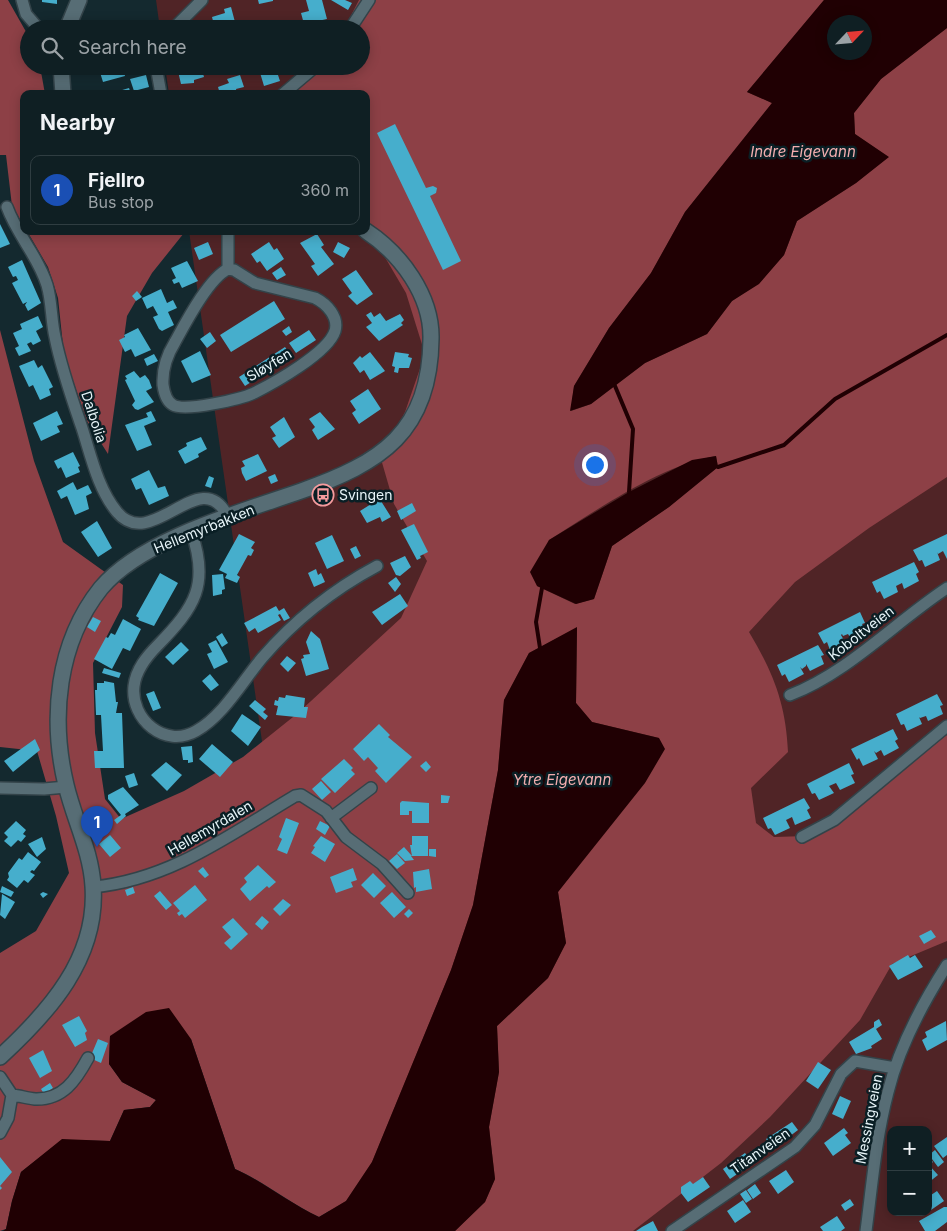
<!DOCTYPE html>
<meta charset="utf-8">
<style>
body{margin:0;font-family:Inter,sans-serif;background:#1d2c30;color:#f1f3f6}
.controls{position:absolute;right:15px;bottom:15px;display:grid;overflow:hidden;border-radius:10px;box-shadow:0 2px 12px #0003}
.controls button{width:45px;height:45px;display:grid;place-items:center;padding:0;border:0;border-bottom:1px solid #2f3d41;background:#0f1f23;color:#f1f3f6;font:25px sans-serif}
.compass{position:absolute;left:827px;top:15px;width:45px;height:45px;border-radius:50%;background:#0f1f23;box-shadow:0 2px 12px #0003;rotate:64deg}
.you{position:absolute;left:594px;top:464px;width:18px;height:18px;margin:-12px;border:4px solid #fff;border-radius:50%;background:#1a73e8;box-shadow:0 0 0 8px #1a73e833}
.badge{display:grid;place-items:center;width:32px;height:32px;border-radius:50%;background:#8c9099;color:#fff;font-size:16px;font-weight:700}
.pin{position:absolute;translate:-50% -41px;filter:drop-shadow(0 1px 2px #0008)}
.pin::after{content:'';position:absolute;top:26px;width:18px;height:15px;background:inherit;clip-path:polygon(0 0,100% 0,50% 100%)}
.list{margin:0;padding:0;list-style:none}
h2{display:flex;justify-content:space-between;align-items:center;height:65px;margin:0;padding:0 20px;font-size:21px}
h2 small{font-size:16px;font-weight:400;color:#9ba2a6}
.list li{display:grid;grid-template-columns:32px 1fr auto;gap:15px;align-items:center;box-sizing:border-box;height:70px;margin:0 10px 10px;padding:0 10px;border:1px solid #2f3d41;border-radius:10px}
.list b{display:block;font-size:19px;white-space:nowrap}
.list p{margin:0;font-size:16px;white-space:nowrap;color:#9ba2a6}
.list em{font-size:16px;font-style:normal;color:#9ba2a6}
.icon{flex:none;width:28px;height:28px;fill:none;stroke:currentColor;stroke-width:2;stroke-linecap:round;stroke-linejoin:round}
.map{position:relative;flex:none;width:947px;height:1231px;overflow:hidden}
.search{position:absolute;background:#0f1f23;box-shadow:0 2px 12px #0003;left:20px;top:20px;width:350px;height:55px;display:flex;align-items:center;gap:12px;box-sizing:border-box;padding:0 18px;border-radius:28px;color:#9ba2a6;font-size:19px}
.panel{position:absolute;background:#0f1f23;box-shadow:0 2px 12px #0003;left:20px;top:90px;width:350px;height:145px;border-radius:10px}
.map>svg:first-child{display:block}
</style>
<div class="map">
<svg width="947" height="1231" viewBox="0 0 947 1231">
<rect width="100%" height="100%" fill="#14292f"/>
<path fill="#502426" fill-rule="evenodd" d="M156,0H947V1231H332L189,231H366V94H169L165,66H361V29H160ZM834,22H864V52H834ZM891,1130H928V1212H891Z"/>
<path fill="#8d4046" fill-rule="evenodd" d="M0,0H8L29,37V66H40L45,94H24V226L12,206L6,155H0Z
M359,0H824L747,92L772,103L685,212L651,273L609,328L574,386L571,411L591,404L645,363L707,334L732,301L759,283L784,255L797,221L856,183L888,157L855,134L854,113L881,79L947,28V477L869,528L795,582L749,632C773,672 786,704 788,752L751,788L756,823L774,837L807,836L947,735V941L892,964L860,1020L770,1117L721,1163L633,1231H455L485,1202L495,1179L489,1127L499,1072L497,1026L548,978L566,943L558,892L599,837L659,738L592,722L576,703L577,628L529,653L504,700L498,770L473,905L451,970L372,1162L346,1201L319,1217C289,1203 265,1182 235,1169L191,1039L110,1036L109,1064L122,1082L156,1100L150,1107L124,1110L110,1141L62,1140L21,1172L12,1201L6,1229L0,1231V953L36,931L69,873L56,816L37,751L0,747V330L34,461L63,542L123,585L122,607L93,663L95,733L105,799L121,819L184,791L243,757L298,713L401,618L427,561L394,504L381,459L405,412L425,354L406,293L366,225V94H287L313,66H361V29H344ZM716,456L718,467L669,507L612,546L594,599L575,604L537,586L549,540C597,510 661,465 716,456Z
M27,231L184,233L152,273L127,316L108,454L87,421L64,355L58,298L48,267Z"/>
<path fill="#200003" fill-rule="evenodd" d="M824,0H947V28L881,79L854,113L855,134L889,157L856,183L797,221L784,255L759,284L732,301L707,334L645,363L591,404L570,411L574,386L609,328L651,273L685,212L772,103L747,92ZM834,22H864V52H834Z
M716,456L718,467L669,507L612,546L594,599L576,604L537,586L530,572L549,540L582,520L629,492L692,460Z
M577,627L576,703L592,722L659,738L665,749L645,783L558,892L566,943L548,978L497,1026L499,1072L489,1127L495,1179L485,1202L455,1231H3L6,1229L12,1201L21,1172L62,1139L110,1141L124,1110L150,1107L156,1100L122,1082L109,1064L110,1036L146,1012L169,1008L191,1039L235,1169C264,1182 289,1203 319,1217L346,1201L372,1162L451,970L473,905L498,770L504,700L529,653Z"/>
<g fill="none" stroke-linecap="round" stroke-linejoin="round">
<path stroke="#200003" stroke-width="4" d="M615,386L633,429L629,492
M718,467L784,445L835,399L947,335
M540,648L536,622L542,588"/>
</g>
<path fill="#46aecc" d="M42,0H57V4L42,2Z
M258,0H273V1L259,4Z
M306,0H322L327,19L304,24L301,13L309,11Z
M331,0H345L352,3L348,10Z
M231,7L235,22L230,23L231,29H215L212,17L225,13L224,9Z
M196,25L197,29H185V28Z
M98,66H123L125,76L103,82Z
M201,66L204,77L194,80V83L181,84L177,67Z
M227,66L229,71L223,73L222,68Z
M258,66H275L280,81L264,86Z
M146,75L149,87L134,91L130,79Z
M240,75L244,87L236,89L237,94H220L218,87L229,83L227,79Z
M129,88L131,94H112V93Z
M395,124L426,188L433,186L437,188L436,193L430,196L461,261L443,270L377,133Z
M0,224L10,244L0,248Z
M317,234L324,245L321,247L334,264L318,276L311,266L315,264L300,243Z
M208,242L213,254L199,260L194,248Z
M269,242L274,250L277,248L284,259L267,271L260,261L257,263L251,254Z
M338,242L350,248L344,258L333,252Z
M22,260L41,303L28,311L25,305L27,302L23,304L12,283L18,280L16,276L13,277L8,267Z
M187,261L198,281L182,288L179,282L174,284L172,280L176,278L171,268Z
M281,267L286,275L277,280L272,273Z
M356,270L373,294L357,305L348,296L352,293L342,279Z
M161,289L167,303L173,300L177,308L168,312L174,325L162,331L159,329L153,317L158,315L153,306L147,309L142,298Z
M137,291L142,297L136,301L132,296Z
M274,301L285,319L231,352L220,335Z
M371,312L374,317L380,313L386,321L400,314L404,320L401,323L403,325L379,341L366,327L372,323L366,315Z
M38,316L43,327L36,331L41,341L33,345L31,342L27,344L31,351L19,356L15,348L19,346L13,333L22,329L20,324Z
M289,326L292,332L286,336L282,331Z
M138,328L151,350L135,357L131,349L125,352L119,340L125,337L124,335Z
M309,330L316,340L296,353L289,343Z
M210,332L216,341L207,348L200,339Z
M285,347L291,356L245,386L239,377Z
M200,351L211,375L192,383L181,361Z
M370,352L385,371L370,380L364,370L360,373L353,363L360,356L362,358Z
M395,352L409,354L408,357L412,358L409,368H399L398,373L394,372L395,367L392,366Z
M154,354L158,361L147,366L144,359Z
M34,360L38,368L42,365L53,387L49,389L51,395L40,400L33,385L29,387L19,366Z
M134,371L140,378L145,375L149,380L152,388L146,391L154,402L138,410L135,409L132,405L135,401L125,380L127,379L125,376Z
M368,389L381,409L359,424L352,413L356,410L350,401Z
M57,411L63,424L57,426L60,432L41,441L33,423Z
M151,411L156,421L144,426L152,445L137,451L125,425L148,417L146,413Z
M320,412L335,429L318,440L312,430L315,427L309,419Z
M284,417L295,437L279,448L272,438L276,436L270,427Z
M201,437L207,449L198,454L199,457L185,464L178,451L187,446L186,443Z
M73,452L80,466L78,467L80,472L66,478L61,467L58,469L54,461Z
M258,454L267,471L246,481L242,473L241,468L245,466L242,461Z
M149,470L158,488L165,486L169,496L149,505L141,488L136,490L131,479Z
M275,474L278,481L271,484L268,477Z
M209,476L214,478L211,488L205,486Z
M73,482L77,490L88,485L92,493L86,496L89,509L75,515L67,496L61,499L57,491Z
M376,501H381L391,517L382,522L380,517L367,523L360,511Z
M412,503L416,511L401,520L397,511Z
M97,521L112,548L98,557L81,532Z
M414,524L428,552L420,556L421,558L417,560L401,530Z
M239,534L255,542L251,548L254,550L251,556L248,555L237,575L240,577L237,583L225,578L227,574L219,570Z
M947,534V559L943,551L938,554L937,552L940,560L925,567L922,560L919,561L913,550Z
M332,535L344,561L327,569L315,543Z
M356,546L361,556L355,559L350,549Z
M405,556L411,567L400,576L396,575L390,563Z
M914,562L919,572L916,574L919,581L904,589L902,583L896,586L898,592L884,599L880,591L877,593L872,582Z
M316,569L318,575L321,573L325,582L314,587L308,573Z
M160,573L178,583L154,626L138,620L139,618L136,616Z
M223,574L225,589L222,590V594L213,596L212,575Z
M396,577L401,584L395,592L388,583Z
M400,594L408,606L382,625L372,612Z
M276,606L279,611L284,608L290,618L284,621L280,614L278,615L281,620L258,633L255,628L249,632L244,623Z
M860,612L865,623L862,624L866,631L851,639L848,634L843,636L842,634L841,635L845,642L830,650L827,642L824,644L818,633Z
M93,617L101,621L95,632L87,627Z
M123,619L141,629L130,651L123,648L112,669L94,659L106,637L108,638L111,633L115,635Z
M311,631L320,639L329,669L306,676L301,659L304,658L303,655L310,654L306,642Z
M222,633L228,643L222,647L216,637Z
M216,640L228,662L214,669L207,654L212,652L208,644Z
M181,642L189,650L173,665L165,657Z
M818,645L824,655L821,656L824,664L810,671L806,664V666L802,669L800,667L804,674L789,682L785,674L782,676L777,665Z
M287,656L296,663L288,672L280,664Z
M104,668L121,673L119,678L102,673Z
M210,674L219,685L211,691L202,681Z
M104,681L114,683L116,702H118L116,713H122L124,768H95L94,751H103L101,715H96L95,690H97V683H104Z
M154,691L161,708L153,711L146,694Z
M937,694L943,705L940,706L943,714L928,721L926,716L920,718L919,717L922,724L907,731L904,724L901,725L896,714Z
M286,695L305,698L304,707H308L306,718L276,715L278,706L274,705L275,700L278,701L279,697L285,698Z
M255,700L266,709L263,712L268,716L265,720L249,706Z
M242,714L261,727L248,746L231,731Z
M379,724L390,735L388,737L412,757L386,783L375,771L378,768L368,757L364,761L353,749Z
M893,729L898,739L895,741L899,748L884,756L881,750L876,753L874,751L878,759L863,766L859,758L857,760L851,749Z
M35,739L40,750L13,772L4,761Z
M212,744L233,762L220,777L199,759Z
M192,746L193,762L188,763V760H183L181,747Z
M344,759L353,768L351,770L355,774L335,793L321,779Z
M426,761L431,767L426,772L420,766Z
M166,762L182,775L167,791L151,775Z
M849,763L854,774L851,775L855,783L840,790L836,783L829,786L834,793L819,800L815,793L812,794L807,784Z
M134,773L138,785L129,788L125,776Z
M321,781L331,792L322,800L312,789Z
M123,787L139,805L125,814L126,816L117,824L114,820L121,815L108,799V795Z
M441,795L450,796L448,803H441Z
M804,798L810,808L807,810L811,818L795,825L792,817L786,820L790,828L775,835L771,828L768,829L763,818Z
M402,801L429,803V823H412V811H409V815H400V803Z
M286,818L299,823L287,854L277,850L282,839L279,837Z
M16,821L26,830L23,834L26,836L21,842L18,840L11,847L4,841L8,837L4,833Z
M320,821L330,826L325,835L316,829Z
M110,835L121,848L110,857L99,844Z
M321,836L335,844L325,862L311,853L315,847L313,846Z
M412,836H428V856H411L414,860L405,861L397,853L404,847L412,856L410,845H412Z
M42,837L46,849L37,857L28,844Z
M429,849H436V857L429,856Z
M28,852L41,862L34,871L32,870L30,872L35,875L28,883L24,880L17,888L7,880L9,877L8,873L19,858L22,860Z
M397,854L405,863L397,869L389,861Z
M258,865L276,882L269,888L267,886L250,901L240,889L247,882L244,878Z
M203,867L209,875L205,878L198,871Z
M353,868L357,880L351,882L353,887L336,893L330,877Z
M429,869L432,889L416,892V887L414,888L413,872Z
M373,873L386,886L374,898L361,885Z
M195,885L207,900L185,918L182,914L179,916L177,913L180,911L173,903Z
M2,886L14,892L11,897L0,892Z
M133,887L135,893L127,896L125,890Z
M160,891L172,905L166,910L154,896Z
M43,892L48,894L43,898L40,894Z
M392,892L406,907L394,918L380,903Z
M2,894L15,902L5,919L0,915Z
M283,899L291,905L280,916L273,909Z
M409,909L413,913L408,918L404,914Z
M262,916L269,922L262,930L255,924Z
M233,918L248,934L231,950L224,943L231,937L222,927Z
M931,930L936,937L924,944L919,936Z
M908,955L910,958L915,955L923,967L898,980L889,966Z
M79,1016L87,1031L85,1033L87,1040L75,1047L62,1025Z
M879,1019L882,1025L876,1029L882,1039L871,1046L872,1048L856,1054L849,1042L874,1027V1022Z
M946,1021L947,1040L927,1051L922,1040L927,1037L925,1032Z
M98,1039L108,1043L101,1063L90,1058Z
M43,1050L52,1071L40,1078L29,1058Z
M818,1062L831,1070L818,1089L806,1081Z
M50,1083L53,1088L44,1094L41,1089Z
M840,1096L851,1101L843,1119L832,1114Z
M792,1122L798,1130L773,1149L766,1139Z
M844,1128L848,1133L845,1135L851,1143L833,1156L824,1143Z
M947,1137V1155L943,1158L934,1146Z
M935,1150L944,1162L938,1167L929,1155Z
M745,1153L753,1163L730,1179L723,1169Z
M0,1157L12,1172L0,1186L2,1188L0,1190Z
M928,1157L933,1162L929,1165L938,1175L928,1183Z
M786,1170L794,1182L778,1194L769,1181Z
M703,1177L710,1187L688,1202L681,1193V1187L690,1181L693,1184Z
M755,1184L761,1193L753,1199L747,1190Z
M746,1190L752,1199L746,1203L740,1194Z
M937,1191L944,1201L931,1210L928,1197Z
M850,1199L854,1205L845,1211L841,1205Z
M743,1200L751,1212L735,1223L727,1211Z
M944,1207H947V1222L935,1231H925L919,1221Z
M837,1216L845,1228L841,1231H823L820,1227Z
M653,1221L658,1231H636L642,1227Z"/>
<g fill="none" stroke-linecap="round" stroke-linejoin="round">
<g stroke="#334349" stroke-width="14">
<path id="street" d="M22,0L26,14L39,29
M173,29L202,0
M350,29L369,0
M156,66L161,94
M283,94L316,66
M7,207C17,235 38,256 47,285C52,302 51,320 55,337C61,368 72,399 82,428C91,456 98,489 117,512C152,554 201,461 228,517
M228,231V269
M228,269L234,270L255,283L315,298C327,304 339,317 335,331C328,353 274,383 254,393C241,399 185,412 173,405C166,401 164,392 163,385C162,369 167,355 175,342C186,322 209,278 228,269Z
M191,531C210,584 195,607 158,645C147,656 136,669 134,686C130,719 165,749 196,731C223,716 242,682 262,658C293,622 334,589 377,566
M790,695C849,672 894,623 947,588
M0,788L44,789L66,787
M331,818L371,788
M802,837L834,820L947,726
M93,887C170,880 231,834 295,796L301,795L326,811L346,837L382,864L408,893
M0,1077L12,1095L8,1118L0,1133
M12,1095C20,1096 27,1098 35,1099C63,1100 76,1080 88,1058
M672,1231L795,1147L815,1125L841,1074L855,1061L895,1068
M866,1231C872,1185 876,1137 888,1092C899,1047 922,1004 947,965"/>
</g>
<g stroke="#334349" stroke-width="18">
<path id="secondary" d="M67,29L79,0
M61,66L63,94
M0,1057C49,1012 98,958 93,886C91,851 74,819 66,785C50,718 57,643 101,588C142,539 241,512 301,491C381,463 430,432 431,339C432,296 401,254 366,231"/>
</g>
<use href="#street" stroke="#576d75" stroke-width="11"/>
<use href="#secondary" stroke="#576d75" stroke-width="15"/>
</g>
<defs>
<g id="bus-ring" transform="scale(1.125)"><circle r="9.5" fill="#0a1f25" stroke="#f59b9e" stroke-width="1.5"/><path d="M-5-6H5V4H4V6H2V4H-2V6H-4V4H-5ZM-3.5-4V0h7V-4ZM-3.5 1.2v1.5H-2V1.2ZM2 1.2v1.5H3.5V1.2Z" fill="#f59b9e"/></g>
</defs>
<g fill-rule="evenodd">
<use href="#bus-ring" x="323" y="495"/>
</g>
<g text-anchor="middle" stroke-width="5" stroke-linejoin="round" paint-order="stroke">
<g font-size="14" fill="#e8f5f9" stroke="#0a1f25">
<text transform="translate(269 365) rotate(-31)" y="5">Sløyfen</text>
<text transform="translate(94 417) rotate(72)" y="5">Dalbolia</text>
<text transform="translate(204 529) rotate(-22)" y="5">Hellemyrbakken</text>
<text transform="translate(861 633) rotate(-38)" y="5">Koboltveien</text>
<text transform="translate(210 828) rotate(-30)" y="5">Hellemyrdalen</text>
<text transform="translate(869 1119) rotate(-79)" y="5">Messingveien</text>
<text transform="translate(760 1151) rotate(-35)" y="5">Titanveien</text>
</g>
<g font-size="14" fill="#e8f5f9" stroke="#0a1f25" text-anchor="start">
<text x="339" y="500">Svingen</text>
</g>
<g font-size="15" font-style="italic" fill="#f1adae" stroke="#0a1f25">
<text x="803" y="157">Indre Eigevann</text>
<text x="562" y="785">Ytre Eigevann</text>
</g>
</g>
</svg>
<div class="controls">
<button>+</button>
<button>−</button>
</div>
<svg class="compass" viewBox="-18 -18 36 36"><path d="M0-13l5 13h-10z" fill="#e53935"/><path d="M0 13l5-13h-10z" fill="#9ba2a6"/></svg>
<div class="you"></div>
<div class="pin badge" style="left:97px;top:847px;background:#1a4fb4">1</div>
<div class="search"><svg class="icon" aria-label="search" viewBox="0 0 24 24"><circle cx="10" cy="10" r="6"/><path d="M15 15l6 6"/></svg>Search here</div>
<section class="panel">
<h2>Nearby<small></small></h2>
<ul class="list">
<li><span class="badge" style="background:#1a4fb4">1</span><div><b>Fjellro</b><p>Bus stop</p></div><em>360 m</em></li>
</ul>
</section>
</div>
